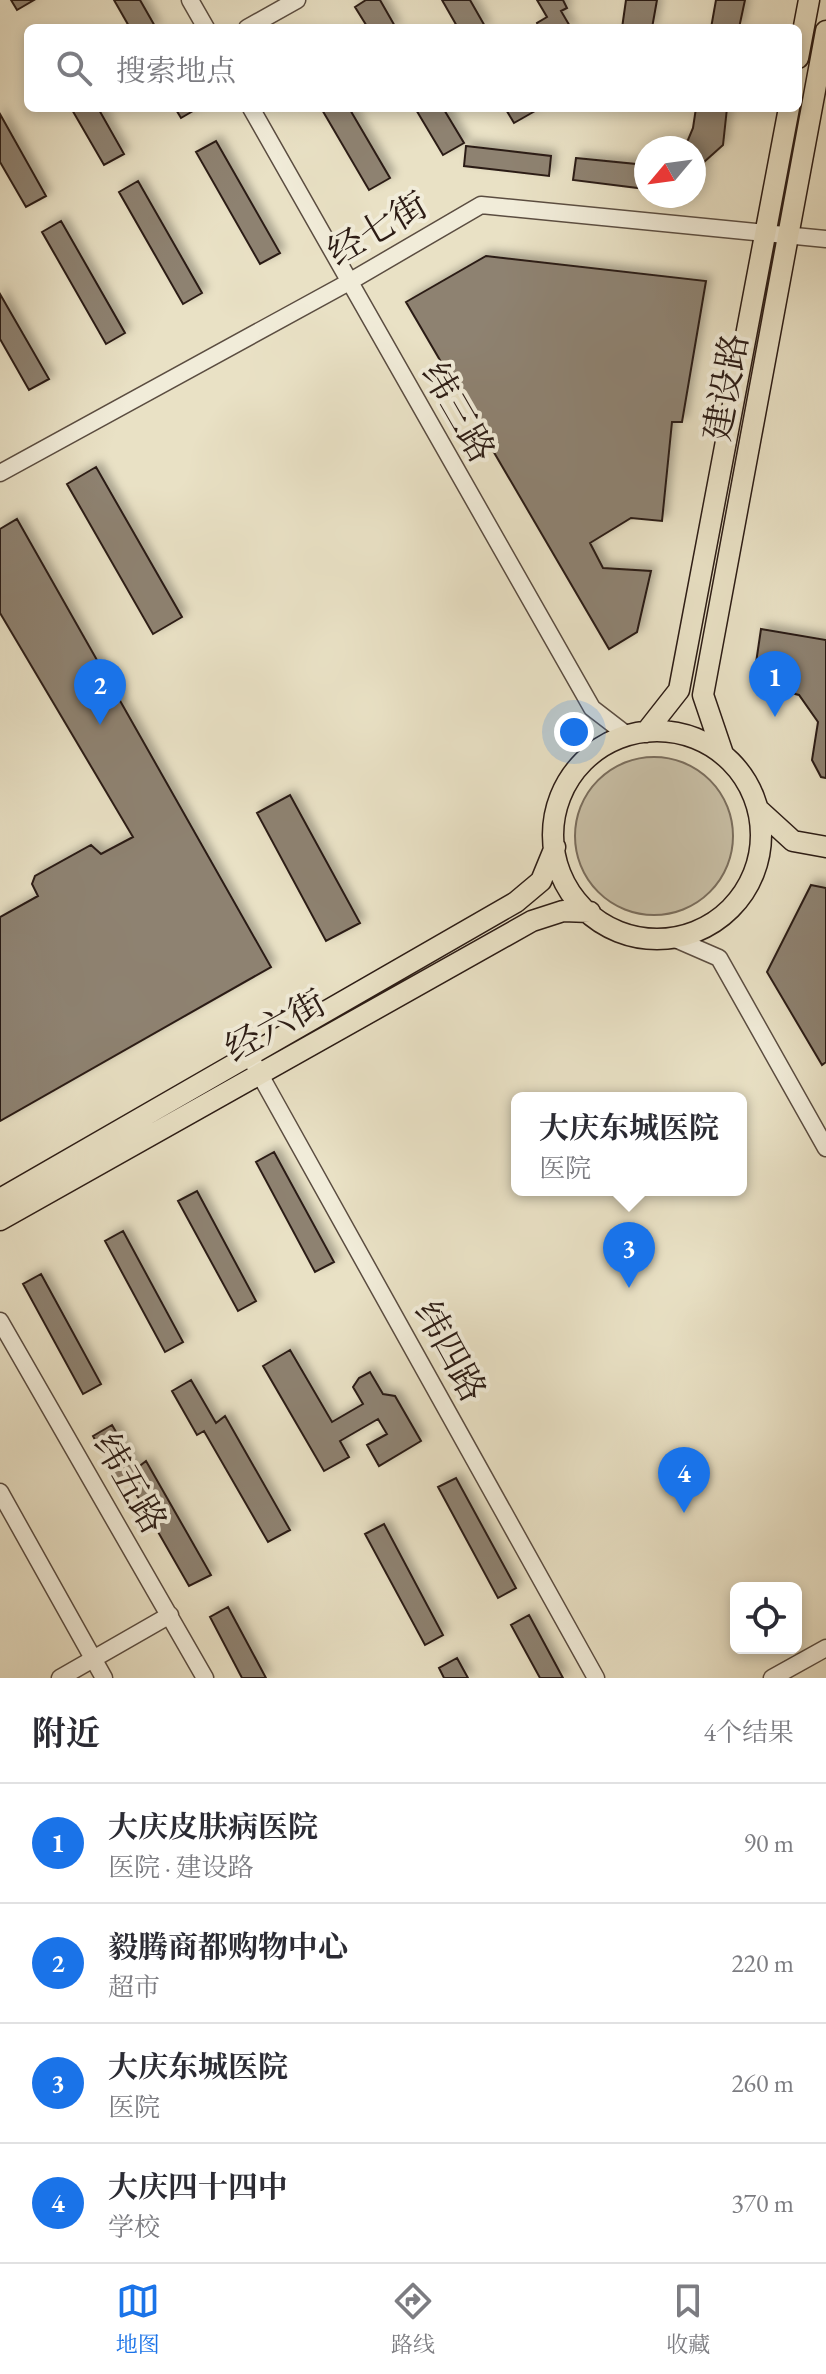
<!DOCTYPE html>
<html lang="zh">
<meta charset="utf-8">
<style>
body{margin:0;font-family:"EB Garamond","Noto Serif SC",serif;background:#f2f2f3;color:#2b2b33}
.controls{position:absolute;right:24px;bottom:24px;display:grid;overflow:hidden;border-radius:12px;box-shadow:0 4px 12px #0003}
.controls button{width:72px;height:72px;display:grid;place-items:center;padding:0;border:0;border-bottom:2px solid #e1e1e2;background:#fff;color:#2b2b33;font:40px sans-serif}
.compass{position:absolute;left:634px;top:136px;width:72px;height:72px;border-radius:50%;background:#fff;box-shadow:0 4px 12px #0003;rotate:241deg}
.you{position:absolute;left:574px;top:732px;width:28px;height:28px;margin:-20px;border:6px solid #fff;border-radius:50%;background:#1a73e8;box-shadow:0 0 0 12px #1a73e833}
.badge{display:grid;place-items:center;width:52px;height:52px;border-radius:50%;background:#1a73e8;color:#fff;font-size:26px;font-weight:700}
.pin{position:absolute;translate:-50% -66px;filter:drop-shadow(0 2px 4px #0008)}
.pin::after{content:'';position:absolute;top:42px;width:28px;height:24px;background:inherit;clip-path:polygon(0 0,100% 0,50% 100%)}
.popup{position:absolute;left:511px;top:1092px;width:236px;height:104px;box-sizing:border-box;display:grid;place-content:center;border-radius:12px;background:#fff;filter:drop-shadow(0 2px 6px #0005);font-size:26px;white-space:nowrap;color:#7c7c81}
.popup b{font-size:30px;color:#2b2b33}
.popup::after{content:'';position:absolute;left:50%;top:100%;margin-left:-16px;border:16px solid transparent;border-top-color:#fff}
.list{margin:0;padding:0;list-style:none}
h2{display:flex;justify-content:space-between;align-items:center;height:104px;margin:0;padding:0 32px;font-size:34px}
h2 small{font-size:26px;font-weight:400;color:#7c7c81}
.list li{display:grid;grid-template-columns:52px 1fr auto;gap:24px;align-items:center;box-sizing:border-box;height:120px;padding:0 32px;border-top:2px solid #e1e1e2}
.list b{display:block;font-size:30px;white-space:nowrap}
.list p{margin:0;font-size:26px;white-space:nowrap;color:#7c7c81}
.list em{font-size:26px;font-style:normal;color:#7c7c81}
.icon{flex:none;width:44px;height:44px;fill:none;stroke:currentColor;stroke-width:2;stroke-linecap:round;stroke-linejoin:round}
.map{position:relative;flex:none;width:826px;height:1678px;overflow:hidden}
.search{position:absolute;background:#fff;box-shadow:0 4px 12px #0003;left:24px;right:24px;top:24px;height:88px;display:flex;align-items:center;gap:20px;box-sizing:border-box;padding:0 28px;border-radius:12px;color:#7c7c81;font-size:30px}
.sheet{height:584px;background:#fff}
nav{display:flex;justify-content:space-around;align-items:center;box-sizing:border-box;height:112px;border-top:2px solid #e1e1e2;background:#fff;font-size:22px;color:#7c7c81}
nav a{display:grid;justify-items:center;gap:4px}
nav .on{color:#1a73e8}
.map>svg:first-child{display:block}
</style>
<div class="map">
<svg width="826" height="1678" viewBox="0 0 826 1678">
<defs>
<filter id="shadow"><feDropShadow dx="5" dy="-5" stdDeviation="4" flood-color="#0004"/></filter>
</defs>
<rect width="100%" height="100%" fill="#e9e1c5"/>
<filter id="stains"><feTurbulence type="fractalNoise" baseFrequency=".0025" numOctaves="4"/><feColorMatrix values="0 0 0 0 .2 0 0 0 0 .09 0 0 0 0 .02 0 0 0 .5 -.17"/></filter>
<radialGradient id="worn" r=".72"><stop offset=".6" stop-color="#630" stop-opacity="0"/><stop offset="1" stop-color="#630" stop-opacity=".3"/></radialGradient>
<path fill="#c9c0a7" stroke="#7a6e5e" stroke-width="2" d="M575 836a79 79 0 1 1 158 0a79 79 0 1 1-158 0Z"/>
<path fill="#8e8271" stroke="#2c1c15" stroke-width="2" filter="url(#shadow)" d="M11,0H34L17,10Z
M114,0H140L156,28H130Z
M366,0H380L396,28H368L355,7Z
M442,0H470L486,28H458Z
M537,0H563L567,8L561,11L571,28H539L537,23L547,17Z
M626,0H657L652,28H622Z
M716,0H745L739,28H711Z
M71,108H98L124,154L104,165Z
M175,108H198L181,118Z
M321,108H349L390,178L369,190Z
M415,108H443L464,143L443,155Z
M505,108H533L535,111L514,123Z
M696,108H727L723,145L694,171V148H680L688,140L693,128Z
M0,114L46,196L26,207L0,162Z
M216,141L280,253L260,264L196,152Z
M466,146L551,156L549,176L464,166Z
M576,158L646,165V189L573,180Z
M138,181L202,293L183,304L119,192Z
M61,221L125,333L106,344L42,232Z
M486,256L706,281L682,422H672L662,521L631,518L590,543L603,568L651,571L637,632L609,649L406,302Z
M0,294L49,379L29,390L0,339Z
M96,467L182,617L153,634L67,484Z
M17,519L271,967L0,1121V917L38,896L32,884L35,876L91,845L101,854L133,837L0,613V529Z
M761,629L826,640V778L821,777L812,760L818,722L799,695L753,683Z
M290,795L360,923L326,941L257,813Z
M811,885L826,888V1062L822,1065L767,972Z
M274,1152L334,1262L315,1272L256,1162Z
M197,1191L256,1301L238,1311L178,1201Z
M123,1231L183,1342L165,1352L105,1241Z
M41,1274L101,1384L83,1394L23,1284Z
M290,1350L332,1422L363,1404L353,1387L359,1378L370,1372L383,1394L395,1396L421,1441L379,1466L367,1445L387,1434L378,1419L340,1441L349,1457L324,1471L263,1366Z
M191,1380L216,1423L225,1416L290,1530L268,1542L204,1431L197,1435L172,1391Z
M112,1425L137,1468L146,1461L211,1575L189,1586L126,1476L118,1480L93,1436Z
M456,1478L516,1588L498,1598L438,1487Z
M384,1524L443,1635L425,1645L365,1534Z
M228,1607L266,1678H242L210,1617Z
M529,1615L563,1678H540L511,1625Z
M457,1658L468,1678H444L439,1668Z"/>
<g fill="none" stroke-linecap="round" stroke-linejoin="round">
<g stroke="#5b4d41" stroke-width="19">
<path id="minor" d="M190,0L206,28
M247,28L297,0
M251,108L592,708L627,735
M0,473L349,282L481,205L826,239
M673,938L719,958L826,1148
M254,1064L596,1678
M0,1321L205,1678
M0,1492L104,1678
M60,1678L170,1615
M772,1678L826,1648"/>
</g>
<g stroke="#2c1c15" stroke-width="23">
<path id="major" d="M798,58L809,0
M553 835a104 104 0 1 1 208 0a104 104 0 1 1-208 0Z
M646,732L679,690L789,108
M723,754L703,695L826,31
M759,810L793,841L826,847
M0,1199L516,902L541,881L555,847
M0,1220L532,921L563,911L590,912"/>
</g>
<use href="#minor" stroke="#f1ecd9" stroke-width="16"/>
<use href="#major" stroke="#e9e1c5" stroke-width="20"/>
</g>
<g text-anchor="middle" stroke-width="8" stroke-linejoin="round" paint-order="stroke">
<g font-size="36" fill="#2c1c15" stroke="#f1ecd9">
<text transform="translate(377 228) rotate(-30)" y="13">经七街</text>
<text transform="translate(725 387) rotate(-80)" y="13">建设路</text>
<text transform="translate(459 412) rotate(60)" y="13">纬三路</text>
<text transform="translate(275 1025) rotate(-29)" y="13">经六街</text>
<text transform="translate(451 1351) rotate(61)" y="13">纬四路</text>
<text transform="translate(131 1483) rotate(60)" y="13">纬五路</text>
</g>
</g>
<rect width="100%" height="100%" filter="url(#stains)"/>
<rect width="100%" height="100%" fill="url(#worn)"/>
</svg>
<div class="controls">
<button><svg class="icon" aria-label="locate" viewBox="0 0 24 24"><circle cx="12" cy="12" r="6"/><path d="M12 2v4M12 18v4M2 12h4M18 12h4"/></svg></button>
</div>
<svg class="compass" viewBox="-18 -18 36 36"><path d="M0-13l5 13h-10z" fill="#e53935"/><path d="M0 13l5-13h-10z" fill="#7c7c81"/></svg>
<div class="you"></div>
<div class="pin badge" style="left:775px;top:717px">1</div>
<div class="pin badge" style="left:100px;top:725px">2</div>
<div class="pin badge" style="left:629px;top:1288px">3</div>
<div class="popup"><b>大庆东城医院</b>医院</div>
<div class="pin badge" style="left:684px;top:1513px">4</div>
<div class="search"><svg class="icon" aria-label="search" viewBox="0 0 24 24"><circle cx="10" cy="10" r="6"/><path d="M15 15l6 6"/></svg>搜索地点</div>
</div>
<section class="sheet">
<h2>附近<small>4个结果</small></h2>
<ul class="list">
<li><span class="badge">1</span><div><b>大庆皮肤病医院</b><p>医院 · 建设路</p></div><em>90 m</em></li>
<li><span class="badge">2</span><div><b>毅腾商都购物中心</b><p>超市</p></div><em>220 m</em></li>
<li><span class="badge">3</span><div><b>大庆东城医院</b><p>医院</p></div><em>260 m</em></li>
<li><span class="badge">4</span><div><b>大庆四十四中</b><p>学校</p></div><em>370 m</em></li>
</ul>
</section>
<nav>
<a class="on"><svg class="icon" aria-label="map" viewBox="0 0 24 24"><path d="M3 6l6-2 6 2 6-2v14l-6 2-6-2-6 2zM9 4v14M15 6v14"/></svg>地图</a>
<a><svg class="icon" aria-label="directions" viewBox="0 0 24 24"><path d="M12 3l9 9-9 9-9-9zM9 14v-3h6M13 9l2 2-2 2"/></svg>路线</a>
<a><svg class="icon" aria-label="saved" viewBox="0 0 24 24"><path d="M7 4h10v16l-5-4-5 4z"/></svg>收藏</a>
</nav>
